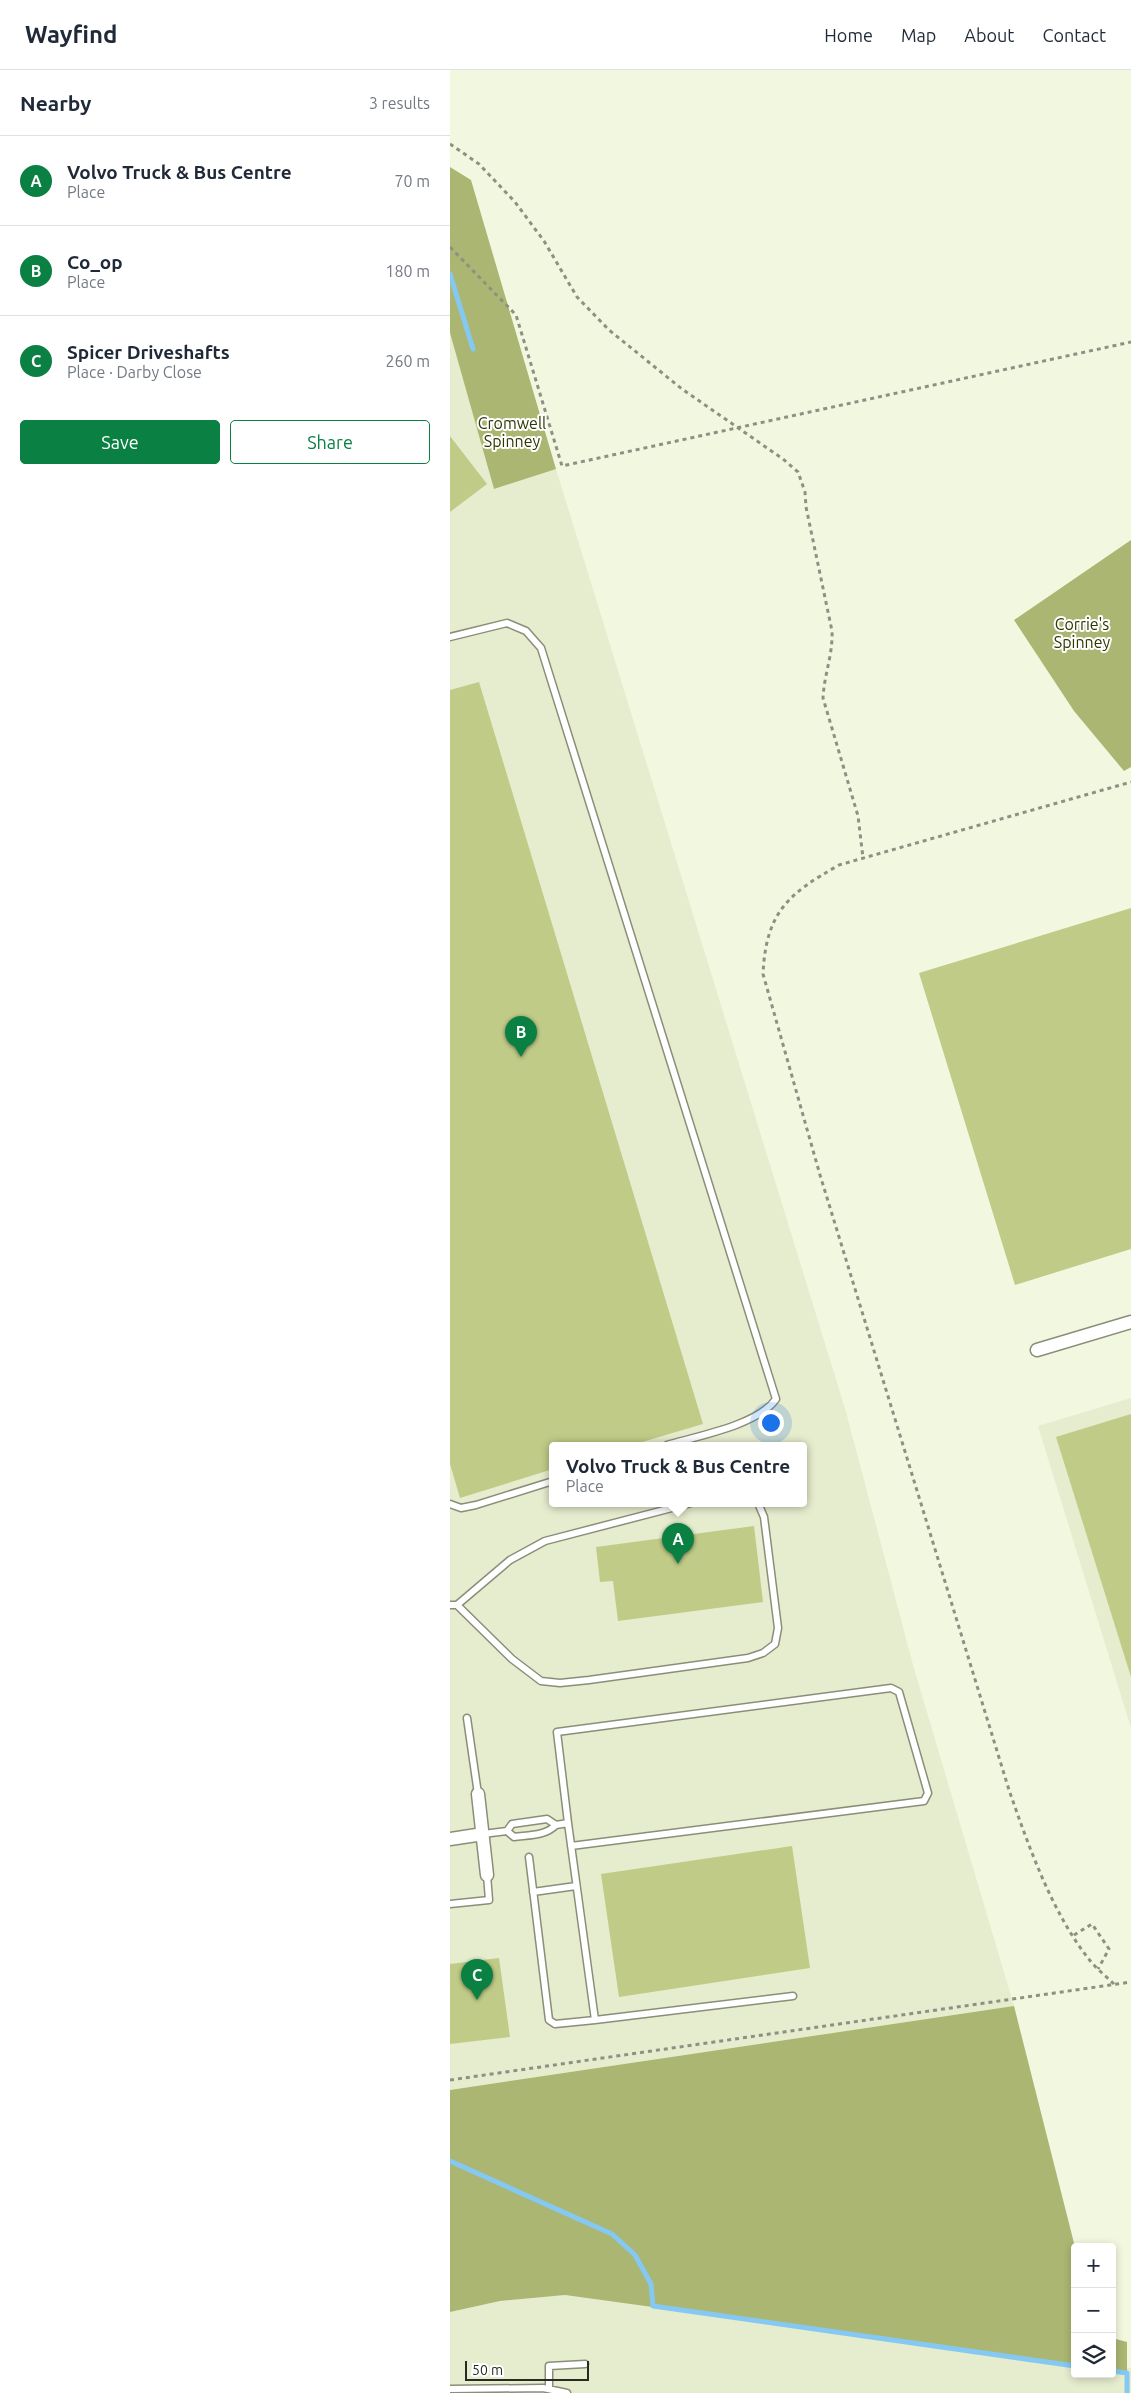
<!DOCTYPE html>
<meta charset="utf-8">
<style>
body{margin:0;font-family:Ubuntu,sans-serif;background:#f2f2f3;color:#1f2937}
.controls{position:absolute;right:15px;bottom:15px;display:grid;overflow:hidden;border-radius:5px;box-shadow:0 2px 8px #0003}
.controls button{width:45px;height:45px;display:grid;place-items:center;padding:0;border:0;border-bottom:1px solid #e0e1e3;background:#fff;color:#1f2937;font:25px sans-serif}
.scale{position:absolute;left:15px;bottom:12px;width:124px;box-sizing:border-box;padding-left:5px;border:2px solid #292a22;border-top:0;font-size:14px;line-height:18px;white-space:nowrap;color:#292a22;-webkit-text-stroke:4px #fff;paint-order:stroke}
.you{position:absolute;left:320px;top:1352px;width:18px;height:18px;margin:-12px;border:4px solid #fff;border-radius:50%;background:#1a73e8;box-shadow:0 0 0 8px #1a73e833}
.badge{display:grid;place-items:center;width:32px;height:32px;border-radius:50%;background:#0b8043;color:#fff;font-size:16px;font-weight:700}
.pin{position:absolute;translate:-50% -41px;filter:drop-shadow(0 1px 2px #0008)}
.pin::after{content:'';position:absolute;top:26px;width:18px;height:15px;background:inherit;clip-path:polygon(0 0,100% 0,50% 100%)}
.popup{position:absolute;left:99px;top:1372px;width:258px;height:65px;box-sizing:border-box;display:grid;place-content:center;border-radius:5px;background:#fff;filter:drop-shadow(0 1px 4px #0005);font-size:16px;white-space:nowrap;color:#747a83}
.popup b{font-size:19px;color:#1f2937}
.popup::after{content:'';position:absolute;left:50%;top:100%;margin-left:-10px;border:10px solid transparent;border-top-color:#fff}
.list{margin:0;padding:0;list-style:none}
h2{display:flex;justify-content:space-between;align-items:center;height:65px;margin:0;padding:0 20px;font-size:21px}
h2 small{font-size:16px;font-weight:400;color:#747a83}
.list li{display:grid;grid-template-columns:32px 1fr auto;gap:15px;align-items:center;box-sizing:border-box;height:90px;padding:0 20px;border-top:1px solid #e0e1e3}
.list b{display:block;font-size:19px;white-space:nowrap}
.list p{margin:0;font-size:16px;white-space:nowrap;color:#747a83}
.list em{font-size:16px;font-style:normal;color:#747a83}
.actions{display:flex;gap:10px;padding:15px 20px}
.actions a{flex:1;padding:11px 0;border:1px solid #0b8043;border-radius:5px;text-align:center;font-size:18px;color:#0b8043}
.actions .main{background:#0b8043;color:#fff}
.icon{flex:none;width:28px;height:28px;fill:none;stroke:currentColor;stroke-width:2;stroke-linecap:round;stroke-linejoin:round}
.map{position:relative;flex:none;width:681px;height:2323px;overflow:hidden}
header{display:flex;align-items:center;gap:30px;box-sizing:border-box;height:70px;padding:0 25px;background:#fff;border-bottom:1px solid #e0e1e3}
header strong{font-size:24px}
nav{display:flex;gap:28px;margin-inline-start:auto;font-size:18px}
main{display:flex}
aside{flex:1;background:#fff}
.map>svg:first-child{display:block}
</style>
<header>
<strong>Wayfind</strong>
<nav><a>Home</a><a>Map</a><a>About</a><a>Contact</a></nav>
</header>
<main>
<aside>
<h2>Nearby<small>3 results</small></h2>
<ul class="list">
<li><span class="badge">A</span><div><b>Volvo Truck &amp; Bus Centre</b><p>Place</p></div><em>70 m</em></li>
<li><span class="badge">B</span><div><b>Co_op</b><p>Place</p></div><em>180 m</em></li>
<li><span class="badge">C</span><div><b>Spicer Driveshafts</b><p>Place · Darby Close</p></div><em>260 m</em></li>
</ul>
<div class="actions"><a class="main">Save</a><a>Share</a></div>
</aside>
<div class="map">
<svg width="681" height="2323" viewBox="0 0 681 2323">
<rect width="100%" height="100%" fill="#f2f7e0"/>
<path fill="#e6ecce" fill-rule="evenodd" d="M0,263L44,419L106,399L396,1342L463,1595L564,1936L0,2020ZM103,1375H353V1433H103Z
M681,1328V1658L588,1356Z
M115,2225L625,2291V2304H662V2296L681,2298V2323H0V2242L50,2231Z"/>
<path fill="#aab672" d="M0,97L21,110L106,399L44,419L0,263Z
M681,470V697L674,701L624,641L564,550Z
M564,1936L625,2177V2295L115,2225L50,2231L0,2242V2020Z
M662,2268L677,2272V2303L662,2301Z"/>
<g fill="none" stroke-linecap="round" stroke-linejoin="round">
<path stroke="#85c9f3" stroke-width="5" d="M0,204L23,279
M0,2091L162,2164L185,2185L201,2214L203,2236L625,2296
M662,2301L677,2303V2323"/>
</g>
<path fill="#c0cb87" d="M0,366L37,414L0,442Z
M29,612L253,1354L182,1375H103V1399L10,1428L0,1394V620Z
M681,838V1179L565,1215L469,903Z
M681,1344V1607L606,1367Z
M304,1456L313,1532L168,1551L163,1511L150,1512L146,1477Z
M342,1776L360,1898L169,1927L151,1804Z
M49,1888L60,1967L0,1974V1894Z"/>
<g fill="none" stroke-linecap="round" stroke-linejoin="round">
<g stroke="#8a8e79" stroke-width="9">
<path id="service" d="M0,567L57,553L76,561L91,578L326,1329C308,1355 248,1366 217,1375
M0,1434L11,1438L26,1435L103,1411
M0,1535H7L60,1490L95,1471L241,1433
M7,1535L62,1589L91,1611L110,1613L139,1610L298,1588L313,1583L325,1574L328,1558L314,1447L308,1433
M17,1648L28,1724
M118,1753L107,1662L441,1618L449,1622L478,1723L474,1731L121,1776
M106,1755L118,1753L145,1950L343,1926
M33,1764L57,1761L62,1754L97,1749L106,1755C95,1766 80,1765 64,1767L57,1761
M79,1787L99,1950L105,1954L145,1950
M83,1822L126,1816
M0,1834L39,1830L37,1805
M0,2319L93,2318L117,2323
M99,2319V2296L135,2294"/>
</g>
<g stroke="#8a8e79" stroke-width="15">
<path id="minor" d="M587,1280L681,1252
M28,1724L37,1805
M0,1769L33,1764"/>
</g>
<path stroke="#8e9182" stroke-width="3" stroke-dasharray="4 4" stroke-linecap="butt" d="M0,74L29,94L65,132L94,171L127,227L159,260L232,319L333,389L348,402L355,422L356,437L382,561C383,585 374,605 373,628L408,746L413,788
M0,177L66,245L112,396L681,272
M624,1865L642,1854L659,1879L648,1899
M664,1914C657,1907 649,1901 642,1893C603,1846 579,1777 559,1720L370,1105L313,904C316,842 338,824 389,795L681,712
M0,2010L681,1912"/>
<use href="#service" stroke="#fff" stroke-width="6"/>
<use href="#minor" stroke="#fff" stroke-width="12"/>
</g>
<g text-anchor="middle" stroke-width="4" stroke-linejoin="round" paint-order="stroke">
<g font-size="16" fill="#313600" stroke="#fff">
<text x="62" y="359">Cromwell<tspan x="62" dy="18">Spinney</tspan></text>
<text x="632" y="560">Corrie's<tspan x="632" dy="18">Spinney</tspan></text>
</g>
</g>
</svg>
<div class="controls">
<button>+</button>
<button>−</button>
<button><svg class="icon" aria-label="layers" viewBox="0 0 24 24"><path d="M12 4l9 5-9 5-9-5zM3 14l9 5 9-5"/></svg></button>
</div>
<div class="scale">50 m</div>
<div class="you"></div>
<div class="pin badge" style="left:228px;top:1494px">A</div>
<div class="popup"><b>Volvo Truck &amp; Bus Centre</b>Place</div>
<div class="pin badge" style="left:71px;top:987px">B</div>
<div class="pin badge" style="left:27px;top:1930px">C</div>
</div>
</main>
